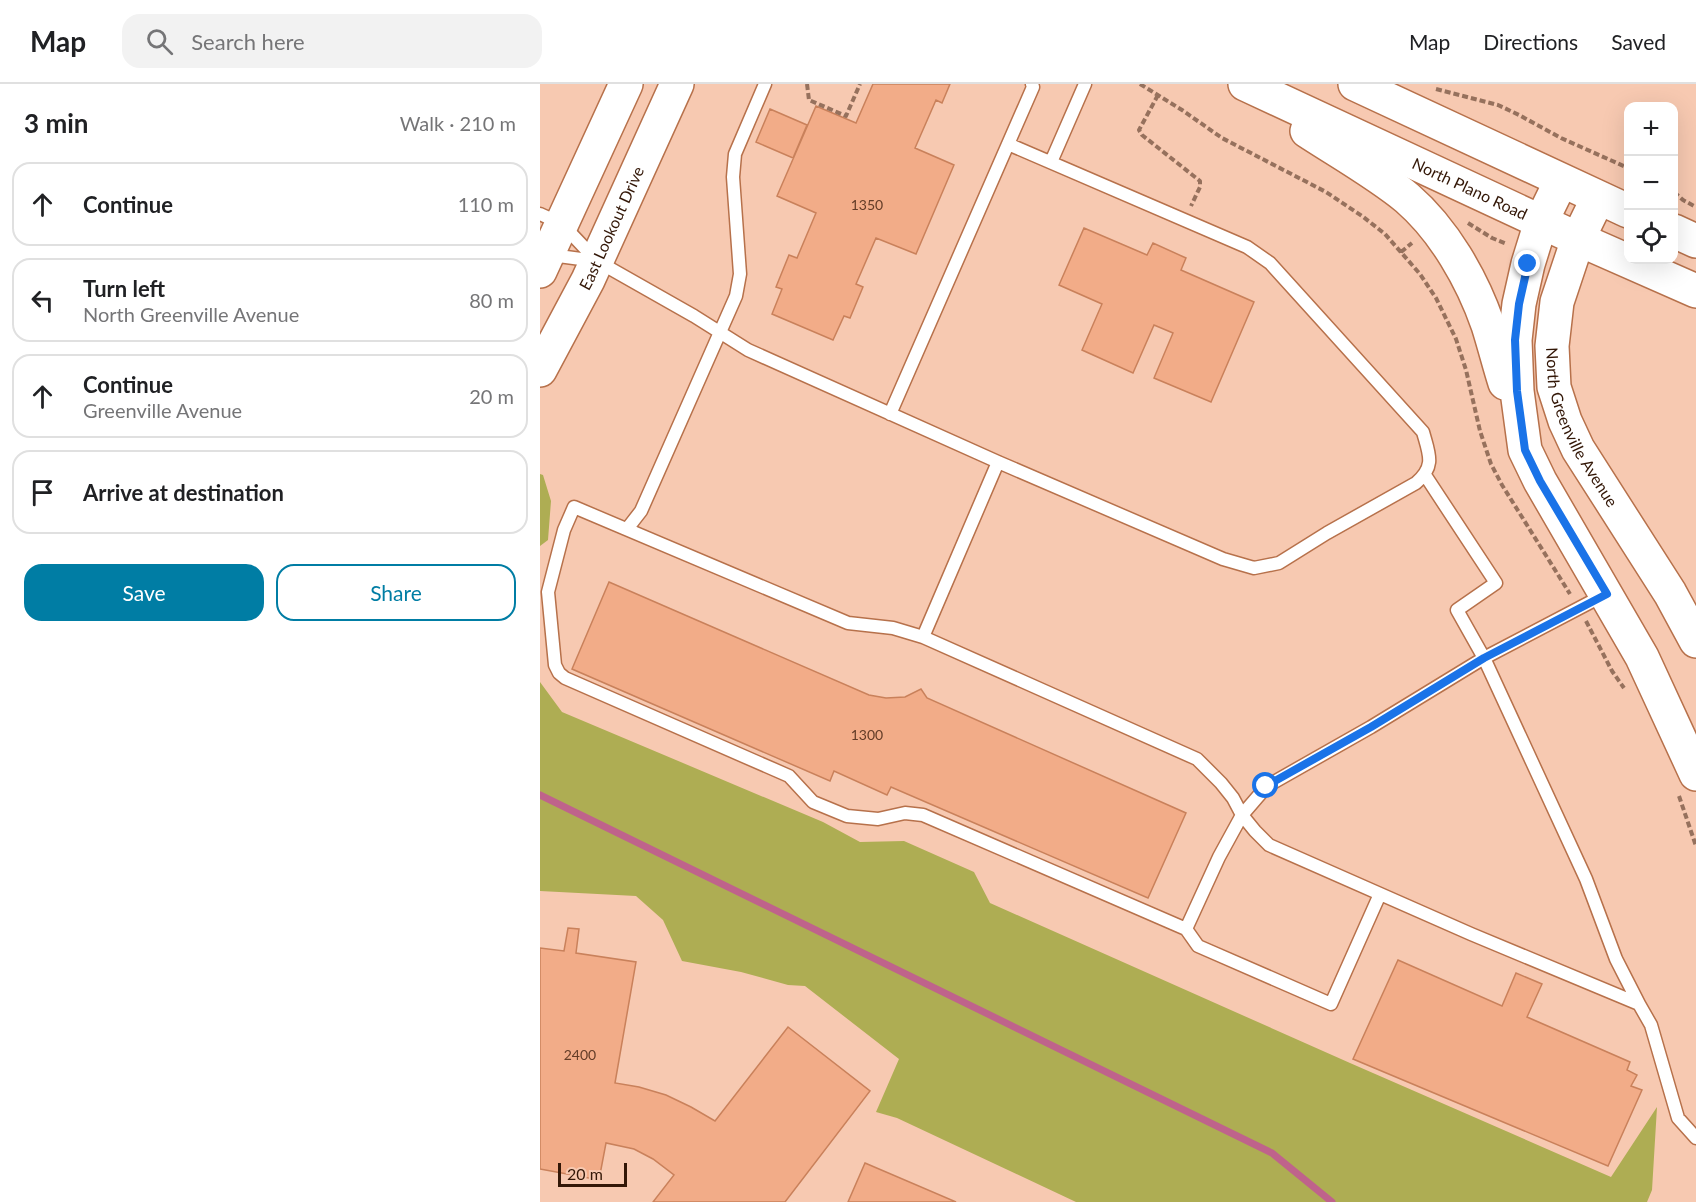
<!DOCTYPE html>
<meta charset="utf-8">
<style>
body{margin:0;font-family:Lato,sans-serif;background:#f2f2f2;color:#202124}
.controls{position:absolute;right:18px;top:18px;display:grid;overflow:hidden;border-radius:12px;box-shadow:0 6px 24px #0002}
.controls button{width:54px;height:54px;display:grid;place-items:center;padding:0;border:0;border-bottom:2px solid #e0e0e0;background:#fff;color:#202124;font:30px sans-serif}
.scale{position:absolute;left:18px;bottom:15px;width:69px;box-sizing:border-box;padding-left:6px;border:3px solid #331707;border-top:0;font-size:16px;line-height:21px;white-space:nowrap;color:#331707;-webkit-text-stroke:4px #f7c9b1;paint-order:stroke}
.stop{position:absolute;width:18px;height:18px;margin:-14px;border:4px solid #1a73e8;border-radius:50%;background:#fff}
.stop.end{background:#1a73e8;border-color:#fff;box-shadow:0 2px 6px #0008}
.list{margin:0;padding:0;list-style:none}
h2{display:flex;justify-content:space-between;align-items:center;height:78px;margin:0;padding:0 24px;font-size:26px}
h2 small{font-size:20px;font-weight:400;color:#757577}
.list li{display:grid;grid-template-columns:39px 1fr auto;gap:18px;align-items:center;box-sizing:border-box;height:84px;margin:0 12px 12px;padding:0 12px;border:2px solid #e0e0e0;border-radius:18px}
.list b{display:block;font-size:22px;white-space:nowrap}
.list p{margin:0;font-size:20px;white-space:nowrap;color:#757577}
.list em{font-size:20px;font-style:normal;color:#757577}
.actions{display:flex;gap:12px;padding:18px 24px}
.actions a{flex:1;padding:14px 0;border:2px solid #007da4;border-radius:18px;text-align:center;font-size:21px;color:#007da4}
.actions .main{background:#007da4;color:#fff}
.icon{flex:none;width:33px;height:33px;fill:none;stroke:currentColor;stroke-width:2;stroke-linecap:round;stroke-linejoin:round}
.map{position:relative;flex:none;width:1156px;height:1118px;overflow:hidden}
header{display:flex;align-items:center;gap:36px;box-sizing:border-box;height:84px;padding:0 30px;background:#fff;border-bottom:2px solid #e0e0e0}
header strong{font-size:28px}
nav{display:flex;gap:33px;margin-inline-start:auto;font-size:21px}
.search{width:420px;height:54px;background:#f2f2f2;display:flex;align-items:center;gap:15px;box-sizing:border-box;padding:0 21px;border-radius:18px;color:#757577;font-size:22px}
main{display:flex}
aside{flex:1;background:#fff}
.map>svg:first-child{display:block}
</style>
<header>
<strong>Map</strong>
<div class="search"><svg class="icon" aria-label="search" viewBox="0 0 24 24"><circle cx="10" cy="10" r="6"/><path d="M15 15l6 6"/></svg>Search here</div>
<nav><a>Map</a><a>Directions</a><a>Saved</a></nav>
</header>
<main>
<aside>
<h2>3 min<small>Walk · 210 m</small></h2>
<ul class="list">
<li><svg class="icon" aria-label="ahead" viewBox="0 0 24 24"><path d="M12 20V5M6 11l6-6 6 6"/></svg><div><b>Continue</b></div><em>110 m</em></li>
<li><svg class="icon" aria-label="left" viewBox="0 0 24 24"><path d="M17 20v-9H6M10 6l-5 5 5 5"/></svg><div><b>Turn left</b><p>North Greenville Avenue</p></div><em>80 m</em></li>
<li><svg class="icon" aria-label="ahead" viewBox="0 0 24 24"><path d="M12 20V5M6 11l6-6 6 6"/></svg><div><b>Continue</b><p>Greenville Avenue</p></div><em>20 m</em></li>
<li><svg class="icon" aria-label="arrive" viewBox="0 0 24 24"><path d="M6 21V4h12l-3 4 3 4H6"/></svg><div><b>Arrive at destination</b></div></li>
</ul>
<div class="actions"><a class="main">Save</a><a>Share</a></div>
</aside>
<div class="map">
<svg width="1156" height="1118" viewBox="0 0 1156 1118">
<rect width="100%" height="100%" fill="#f7c9b1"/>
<path fill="#aead53" d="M0,390L3,391L11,417L8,456L0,462Z
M0,598L22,628L283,738L320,758L364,757L434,788L450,819L810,979L1071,1093L1117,1023L1112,1106L1107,1118H536L357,1034L336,1028L359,975L265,902L248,901L201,888L142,877L123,836L96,812L0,807Z"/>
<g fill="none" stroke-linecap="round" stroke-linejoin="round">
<path stroke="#bf638b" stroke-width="7" d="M0,711L732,1069L792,1118"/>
</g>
<path fill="#f2ac88" stroke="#c9815b" stroke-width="1.5" d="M333,0H410L402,19L396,16L375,64L414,81L376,170L336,154L316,200L323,203L310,234L304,232L293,256L232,230L242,205L236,203L249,171L257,174L276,129L237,112L276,22L316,39Z
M230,25L267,41L253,74L216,58Z
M544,144L607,171L613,159L646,174L641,186L714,218L671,318L614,294L633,249L614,241L593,289L542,266L562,220L519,201Z
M69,498L329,611L346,614L365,613L381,605L387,614L646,729L608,814L351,703L347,711L294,687L290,697L32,585Z
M28,844L39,845L36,869L96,878L75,999L99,1003L126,1011L151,1023L175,1037L248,943L330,1007L245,1118H113L134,1091L113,1075L94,1065L66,1059L59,1096L0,1085V864L24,867Z
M858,876L962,922L976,889L1002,900L987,933L1090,978L1087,986L1097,991L1091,1002L1102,1006L1068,1082L813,975Z
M325,1079L416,1118H308Z"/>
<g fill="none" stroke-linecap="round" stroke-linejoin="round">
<g stroke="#b7714b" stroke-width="15">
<path id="lane" d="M511,78L545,0
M0,130L22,140L57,177L154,232L208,266L458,378L683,475L714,484L739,479L787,449L876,399C896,382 889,370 883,348L730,179L707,163L468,60
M11,171L56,177
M350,330L493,3L492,0
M885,391L956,499L917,526L944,574L1046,795L1076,875L1099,920
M87,445L101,427L196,212L200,190L193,93L195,70L225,0
M383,553L458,378
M840,810L791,920L658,862L646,845L679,773L702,731L727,702L831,643L944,574L1066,510
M646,845L383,731L365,729L338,735L307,732L273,718L249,692L25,594L19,589L15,581L8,508L24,446L34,423L308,539L353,544L383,553L657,675L681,699L693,714L702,731L715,747L729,761L931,850L1099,920L1111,941L1138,1034L1156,1054"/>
</g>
<g stroke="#b7714b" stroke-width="36">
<g id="secondary">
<path id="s1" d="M705,0L1038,155L1156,207"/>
<path d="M815,0L1088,127"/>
<path d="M767,47C799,68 838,90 867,114C904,146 932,195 948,241C954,260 959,280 965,299"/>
<path d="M1021,97L1001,138L988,180L979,220L975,256L977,307L985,366L1000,397L1102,573L1156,690"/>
<path id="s2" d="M1058,114L1038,155L1017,218L1012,262L1014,303L1025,337L1038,365L1130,509L1156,557"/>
<path d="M1134,147L1156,157"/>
<path d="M0,187L86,0"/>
<path id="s3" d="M0,286L48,196L137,0"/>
</g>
</g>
<path stroke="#96715d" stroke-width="4" stroke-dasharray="6 3" stroke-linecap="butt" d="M267,0L269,16L306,32L320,0
M600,0L642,26L682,54L786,108L822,132L845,150L880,190L896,214L916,255L926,286L940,347L951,380L962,401L1030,510
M896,5L958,21L979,31L1021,54L1088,84
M618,11L599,46L602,51L660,97V103L651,122
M1134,108L1143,116L1156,123
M928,139L952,154L967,160
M861,168L872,159
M1046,537L1072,587L1084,604
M1139,712L1156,762"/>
<use href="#lane" stroke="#fff" stroke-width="12"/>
<use href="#secondary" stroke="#fff" stroke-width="33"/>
</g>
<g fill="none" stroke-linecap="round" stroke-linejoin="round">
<path stroke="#1a73e8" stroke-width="8" d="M726,702L831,643L944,574L1067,510L1000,397L985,366L977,307L975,256L979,220L988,180"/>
</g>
<g text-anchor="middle" stroke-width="4.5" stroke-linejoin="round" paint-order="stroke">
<g font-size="14" fill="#633c27">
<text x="327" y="126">1350</text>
<text x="327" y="656">1300</text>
<text x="40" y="976">2400</text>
</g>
<g font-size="16" fill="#331707" stroke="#f7c9b1">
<text dy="6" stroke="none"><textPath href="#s1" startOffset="248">North Plano Road</textPath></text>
<text dy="6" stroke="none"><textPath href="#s3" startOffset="159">East Lookout Drive</textPath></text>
<text dy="6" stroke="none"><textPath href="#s2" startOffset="244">North Greenville Avenue</textPath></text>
</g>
</g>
</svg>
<div class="controls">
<button>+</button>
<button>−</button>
<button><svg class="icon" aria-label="locate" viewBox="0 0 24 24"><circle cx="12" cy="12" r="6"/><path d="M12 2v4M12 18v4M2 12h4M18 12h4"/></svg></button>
</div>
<div class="scale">20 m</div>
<div class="stop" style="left:726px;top:702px"></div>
<div class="stop end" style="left:988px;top:180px"></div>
</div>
</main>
